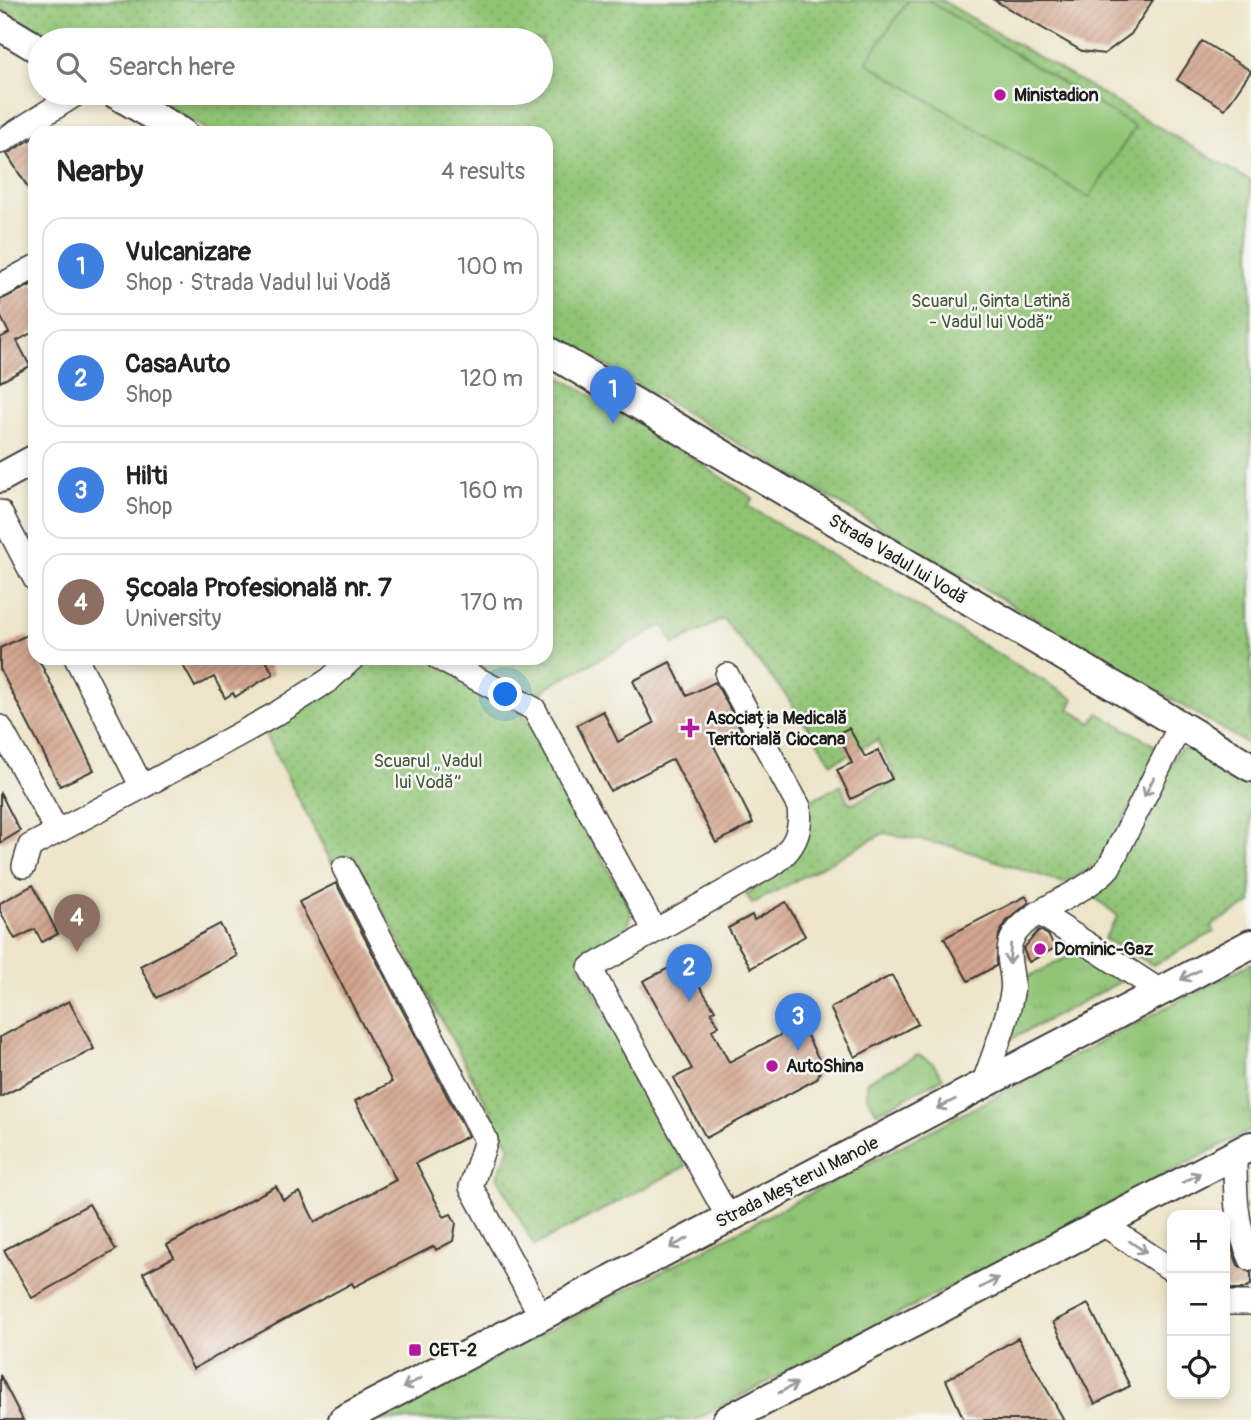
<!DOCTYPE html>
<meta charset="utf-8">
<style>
body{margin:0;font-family:Pangolin,sans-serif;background:#f2f2f2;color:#222}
.controls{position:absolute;right:21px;bottom:21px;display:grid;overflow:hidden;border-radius:14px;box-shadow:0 4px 10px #0003}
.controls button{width:63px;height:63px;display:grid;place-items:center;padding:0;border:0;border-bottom:2px solid #e0e0e0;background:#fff;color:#222;font:35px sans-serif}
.you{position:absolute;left:506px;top:695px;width:24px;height:24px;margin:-18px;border:5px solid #fff;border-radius:50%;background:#1a73e8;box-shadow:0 0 0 10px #1a73e833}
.badge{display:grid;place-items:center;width:46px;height:46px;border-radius:50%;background:#db2777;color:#fff;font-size:23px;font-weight:700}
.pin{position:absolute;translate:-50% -58px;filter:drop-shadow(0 2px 4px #0008)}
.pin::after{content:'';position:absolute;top:37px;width:24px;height:21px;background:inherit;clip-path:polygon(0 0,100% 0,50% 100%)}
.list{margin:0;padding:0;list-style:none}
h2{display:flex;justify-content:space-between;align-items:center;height:91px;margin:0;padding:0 28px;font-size:30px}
h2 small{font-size:23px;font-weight:400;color:#767676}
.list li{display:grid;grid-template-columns:46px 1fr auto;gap:21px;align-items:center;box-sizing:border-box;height:98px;margin:0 14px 14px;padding:0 14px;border:2px solid #e0e0e0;border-radius:21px}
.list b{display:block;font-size:26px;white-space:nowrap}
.list p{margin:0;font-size:23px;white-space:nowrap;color:#767676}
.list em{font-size:23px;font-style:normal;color:#767676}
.icon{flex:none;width:38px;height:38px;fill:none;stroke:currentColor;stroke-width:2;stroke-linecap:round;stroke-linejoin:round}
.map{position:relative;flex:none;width:1251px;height:1420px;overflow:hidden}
.search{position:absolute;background:#fff;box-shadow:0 4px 10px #0003;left:28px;top:28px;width:525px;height:77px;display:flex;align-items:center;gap:18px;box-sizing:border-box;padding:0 24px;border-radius:38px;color:#767676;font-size:26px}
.panel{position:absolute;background:#fff;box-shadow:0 4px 10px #0003;left:28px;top:126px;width:525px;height:539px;border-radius:21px}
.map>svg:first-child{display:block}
</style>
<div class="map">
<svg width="1251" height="1420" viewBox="0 0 1251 1420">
<defs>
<pattern id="grass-tufts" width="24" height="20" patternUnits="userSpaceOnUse" patternTransform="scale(1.75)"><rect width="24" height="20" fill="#90c475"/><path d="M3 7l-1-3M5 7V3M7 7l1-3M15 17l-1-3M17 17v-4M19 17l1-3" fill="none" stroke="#7ca865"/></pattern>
<pattern id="park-dots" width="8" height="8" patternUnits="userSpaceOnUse" patternTransform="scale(1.75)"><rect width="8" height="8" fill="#90c475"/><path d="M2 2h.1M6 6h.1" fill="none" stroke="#7ca865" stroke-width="1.8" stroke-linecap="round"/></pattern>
<pattern id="building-hatch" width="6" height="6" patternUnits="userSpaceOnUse" patternTransform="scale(1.75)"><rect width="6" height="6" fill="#d2a58e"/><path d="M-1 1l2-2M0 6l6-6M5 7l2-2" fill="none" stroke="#b48d7a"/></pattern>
</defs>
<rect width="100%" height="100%" fill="#f6f6f2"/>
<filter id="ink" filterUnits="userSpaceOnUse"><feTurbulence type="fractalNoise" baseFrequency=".0143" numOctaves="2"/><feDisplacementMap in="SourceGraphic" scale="14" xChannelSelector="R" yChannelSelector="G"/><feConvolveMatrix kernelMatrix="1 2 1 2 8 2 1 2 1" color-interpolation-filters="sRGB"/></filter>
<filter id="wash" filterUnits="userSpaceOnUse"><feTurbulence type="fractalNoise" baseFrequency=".00686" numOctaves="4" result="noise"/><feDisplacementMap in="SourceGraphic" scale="28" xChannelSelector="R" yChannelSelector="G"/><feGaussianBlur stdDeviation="1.57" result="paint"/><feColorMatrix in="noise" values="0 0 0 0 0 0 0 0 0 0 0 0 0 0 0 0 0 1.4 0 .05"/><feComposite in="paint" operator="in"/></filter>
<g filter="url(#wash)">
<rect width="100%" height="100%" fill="#ede5c9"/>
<path fill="url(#grass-tufts)" stroke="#567048" stroke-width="2" d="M1076,953L1124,980L1002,1044L1018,982Z
M1251,963V1130L695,1420H377Z
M918,1055L933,1063L943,1078L877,1113L867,1097V1081Z"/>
<path fill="url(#park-dots)" stroke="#567048" stroke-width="2" d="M0,0H941L1251,181V746L546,330V133H213L145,93H541V40H57L0,7Z
M546,369L646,428L753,498L748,506L1074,699L1069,709L1092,723L1098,713L1159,748L1102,864L1063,883L951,846L884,833L752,904L746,894L782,871L802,804L841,785L848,802L853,804L897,780L877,740L832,763L785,694L723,619L674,645L663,625L549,686L522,710L631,911C631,941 599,948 579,962L686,1166L534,1246L497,1176L510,1147L353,855L333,865L263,731L361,658H546Z
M1186,748L1251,787V903L1211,926L1214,932L1153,965L1104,939L1118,916L1093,896L1179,750Z"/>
<path fill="#90c475" stroke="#567048" stroke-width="2" d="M909,0H927L1135,127L1089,198L866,62Z"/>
<g id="blocks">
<path fill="url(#building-hatch)" d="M994,0H1153L1131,34L1104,54L1082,51Z
M1202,41L1251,71L1225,109L1177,80Z
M35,137V199L7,154Z
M35,283V331L17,341L30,366L0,382V338L9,333L0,315V300Z
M27,635L35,658H38L94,770L60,786L0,669V648Z
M179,658H265L273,674L235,697L233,693L225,698L214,677L195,687Z
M670,662L687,696L715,682L741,729L713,744L753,823L716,843L673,759L610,791L577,725L603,711L618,742L654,723L633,681Z
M849,728L865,757L878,750L892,779L851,799L837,770L852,763L838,733Z
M0,792L20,831L0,843Z
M336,883L468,1136L416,1163L444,1217L451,1214L456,1223L453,1241L436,1250L434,1246L354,1287L352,1283L193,1369L143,1273L174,1257L167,1245L276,1186L283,1200L300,1192L315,1222L396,1180L355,1101L392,1082L299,902Z
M33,885L58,934L42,942L35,929L15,939L0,911V903Z
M1026,896L1029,902L1007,921L999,934L996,966L968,981L944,938Z
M786,902L805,936L751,968L728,928L752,915L754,920Z
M220,924L237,956L157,998L140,966Z
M1039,930L1048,935L1055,948L1029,962L1023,949Z
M683,961L715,1010L711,1012L719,1026L712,1030L729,1062L792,1029L806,1034L822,1065L817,1079L706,1138L674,1078L692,1069L643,981Z
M892,975L918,1024L855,1057L830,1008Z
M69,1001L94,1049L0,1097V1037Z
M89,1204L116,1250L32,1298L4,1250Z
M1231,1246L1238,1265L1251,1273V1285L1243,1289H1225V1249Z
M1088,1304L1130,1386L1095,1404L1053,1322Z
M1018,1338L1064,1420H964L946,1380Z
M0,1375L23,1420H0Z"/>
</g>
</g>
<g filter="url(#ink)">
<use href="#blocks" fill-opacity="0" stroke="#3b3a36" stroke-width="2"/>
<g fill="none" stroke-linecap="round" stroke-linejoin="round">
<g stroke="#3b3a36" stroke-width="26">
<path id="minor" d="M0,142L78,93
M0,286L35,267
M0,512L35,579
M76,658L142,787L276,714L329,680L353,658
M438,658L534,709L654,929
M727,675L799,807C802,832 794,848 775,863L590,968L728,1217
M0,727L57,831
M24,866L30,846L142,787
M344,868L486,1140L471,1187L541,1316
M1041,914L1160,991
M983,1085C993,1055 1007,1024 1012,993C1016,972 1000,951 1017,931C1041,903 1085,895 1109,867L1180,726
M1235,1155C1235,1192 1235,1225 1251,1259
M1103,1224L1172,1270
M1225,1303H1251"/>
</g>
<g stroke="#3b3a36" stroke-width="32">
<path id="major" d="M0,26L40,50
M114,93L183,133
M546,350L1251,767
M0,478L35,459
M343,1420L1251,944
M727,1420L1251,1146"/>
</g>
<use href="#minor" stroke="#fff" stroke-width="23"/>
<use href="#major" stroke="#fff" stroke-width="28"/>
</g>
<defs><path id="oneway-shaft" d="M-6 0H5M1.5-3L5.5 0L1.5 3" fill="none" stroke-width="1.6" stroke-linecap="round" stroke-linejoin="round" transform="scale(1.75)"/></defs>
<g stroke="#999">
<use href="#oneway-shaft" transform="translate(1149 787) rotate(117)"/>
<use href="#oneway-shaft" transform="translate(1010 954) rotate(94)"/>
<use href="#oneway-shaft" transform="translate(1190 975) rotate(153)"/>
<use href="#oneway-shaft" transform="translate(946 1104) rotate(153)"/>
<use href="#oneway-shaft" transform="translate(1191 1178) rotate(-28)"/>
<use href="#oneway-shaft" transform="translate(679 1243) rotate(152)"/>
<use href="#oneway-shaft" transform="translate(1138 1247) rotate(34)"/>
<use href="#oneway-shaft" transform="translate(989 1283) rotate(-28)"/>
<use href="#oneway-shaft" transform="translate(412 1383) rotate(152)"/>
<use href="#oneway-shaft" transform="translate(788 1388) rotate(-28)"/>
</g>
</g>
<g fill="#b5179e" stroke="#f6f6f2" stroke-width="2.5">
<circle cx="1000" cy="95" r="7"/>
<path d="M686.5 717.5h7v7h7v7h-7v7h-7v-7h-7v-7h7z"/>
<circle cx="1040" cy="949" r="7"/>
<circle cx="772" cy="1066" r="7"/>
<rect x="408" y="1343" width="14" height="14" rx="3.5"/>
</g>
<g text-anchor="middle" stroke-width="5" stroke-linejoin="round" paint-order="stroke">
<g font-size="18" font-weight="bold" fill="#1c1c1c" stroke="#f6f6f2" text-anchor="start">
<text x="1014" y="101">Ministadion</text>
<text x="706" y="724">Asociația Medicală<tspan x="706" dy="21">Teritorială Ciocana</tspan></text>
<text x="1054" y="955">Dominic-Gaz</text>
<text x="786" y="1072">AutoShina</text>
<text x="429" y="1356">CET-2</text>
</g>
<g font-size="18" fill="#45573b" stroke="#f6f6f2">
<text x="991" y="307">Scuarul „Ginta Latină<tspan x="991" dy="21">- Vadul lui Vodă”</tspan></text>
<text x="428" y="767">Scuarul „Vadul<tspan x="428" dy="21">lui Vodă”</tspan></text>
</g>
<g font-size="18" fill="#1c1c1c" stroke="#f6f6f2">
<text transform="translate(898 559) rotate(31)" y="6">Strada Vadul lui Vodă</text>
<text transform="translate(797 1182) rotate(-27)" y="6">Strada Meșterul Manole</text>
</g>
</g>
</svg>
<div class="controls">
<button>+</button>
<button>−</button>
<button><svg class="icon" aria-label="locate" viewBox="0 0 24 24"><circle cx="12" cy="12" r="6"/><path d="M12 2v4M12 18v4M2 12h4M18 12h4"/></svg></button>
</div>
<div class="you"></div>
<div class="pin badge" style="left:613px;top:424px;background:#3f7fe0">1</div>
<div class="pin badge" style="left:689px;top:1002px;background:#3f7fe0">2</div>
<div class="pin badge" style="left:798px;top:1051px;background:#3f7fe0">3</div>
<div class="pin badge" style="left:77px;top:952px;background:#8d6e63">4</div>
<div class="search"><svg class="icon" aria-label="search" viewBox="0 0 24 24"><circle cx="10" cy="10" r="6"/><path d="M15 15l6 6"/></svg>Search here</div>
<section class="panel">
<h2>Nearby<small>4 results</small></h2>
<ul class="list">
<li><span class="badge" style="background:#3f7fe0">1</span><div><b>Vulcanizare</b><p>Shop · Strada Vadul lui Vodă</p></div><em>100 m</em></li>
<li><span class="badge" style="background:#3f7fe0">2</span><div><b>CasaAuto</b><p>Shop</p></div><em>120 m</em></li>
<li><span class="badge" style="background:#3f7fe0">3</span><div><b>Hilti</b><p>Shop</p></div><em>160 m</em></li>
<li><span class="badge" style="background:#8d6e63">4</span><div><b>Școala Profesională nr. 7</b><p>University</p></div><em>170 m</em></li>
</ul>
</section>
</div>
